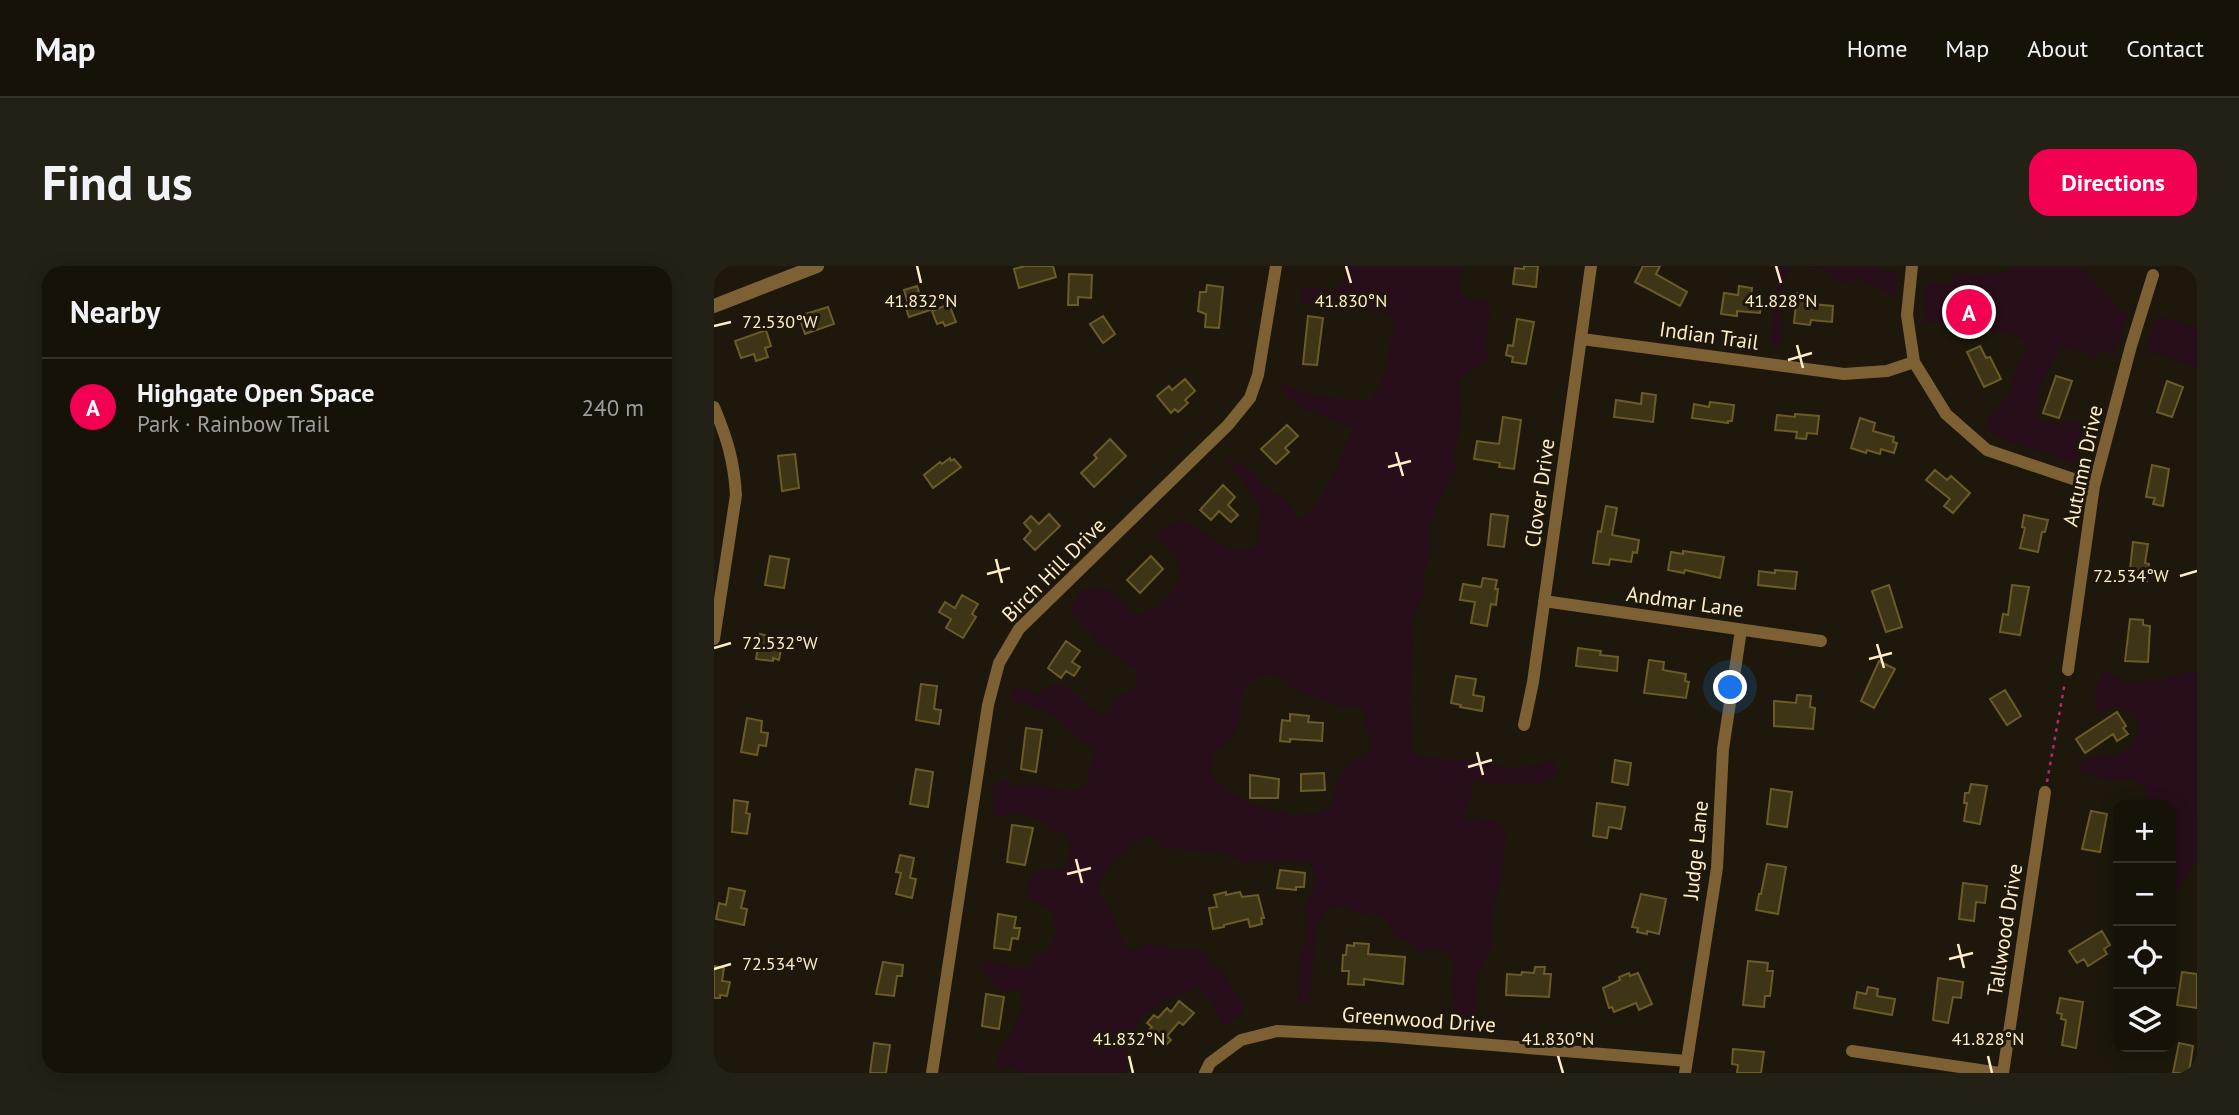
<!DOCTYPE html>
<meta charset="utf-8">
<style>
body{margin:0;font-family:"PT Sans",sans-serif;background:#232016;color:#f1f3f6}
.controls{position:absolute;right:21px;bottom:21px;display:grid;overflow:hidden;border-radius:14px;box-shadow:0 4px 18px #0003}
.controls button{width:63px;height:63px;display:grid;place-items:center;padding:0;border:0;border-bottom:2px solid #353229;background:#161208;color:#f1f3f6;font:35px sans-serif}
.you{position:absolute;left:1017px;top:422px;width:24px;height:24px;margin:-18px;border:5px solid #fff;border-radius:50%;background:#1a73e8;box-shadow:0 0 0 10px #1a73e833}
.badge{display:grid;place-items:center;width:46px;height:46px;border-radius:50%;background:#f20051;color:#fff;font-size:23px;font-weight:700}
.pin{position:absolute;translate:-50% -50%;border:4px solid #fff;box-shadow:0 2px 7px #0006}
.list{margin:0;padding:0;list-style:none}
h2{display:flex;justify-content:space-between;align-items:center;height:91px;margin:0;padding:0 28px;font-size:30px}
h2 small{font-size:23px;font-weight:400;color:#9e9e9c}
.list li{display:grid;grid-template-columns:46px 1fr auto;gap:21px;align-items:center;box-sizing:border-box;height:98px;padding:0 28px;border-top:2px solid #353229}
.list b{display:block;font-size:26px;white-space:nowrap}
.list p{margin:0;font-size:23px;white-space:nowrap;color:#9e9e9c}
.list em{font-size:23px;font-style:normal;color:#9e9e9c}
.icon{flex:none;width:38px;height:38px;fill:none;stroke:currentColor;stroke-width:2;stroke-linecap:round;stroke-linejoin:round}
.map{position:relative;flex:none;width:1483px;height:807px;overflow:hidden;border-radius:21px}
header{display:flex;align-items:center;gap:42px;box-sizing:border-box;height:98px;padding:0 35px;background:#161208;border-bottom:2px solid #353229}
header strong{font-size:33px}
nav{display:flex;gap:38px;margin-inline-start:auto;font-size:24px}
.intro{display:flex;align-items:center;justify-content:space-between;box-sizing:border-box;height:168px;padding:0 42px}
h1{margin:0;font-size:49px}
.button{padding:18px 32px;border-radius:21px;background:#f20051;color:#fff;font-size:24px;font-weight:700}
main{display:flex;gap:42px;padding:0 42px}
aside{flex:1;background:#161208;border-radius:21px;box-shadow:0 4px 18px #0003}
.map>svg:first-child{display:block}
</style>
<header>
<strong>Map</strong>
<nav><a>Home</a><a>Map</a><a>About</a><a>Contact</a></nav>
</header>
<div class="intro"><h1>Find us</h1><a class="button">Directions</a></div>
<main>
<aside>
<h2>Nearby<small></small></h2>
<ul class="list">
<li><span class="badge">A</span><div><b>Highgate Open Space</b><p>Park · Rainbow Trail</p></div><em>240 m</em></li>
</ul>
</aside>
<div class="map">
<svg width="1483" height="807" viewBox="0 0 1483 807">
<rect width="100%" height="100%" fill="#1d180b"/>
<path fill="#270e1a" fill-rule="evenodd" d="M632,0H748L745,26L750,31L758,34L772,33C780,47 773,59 772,74C772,80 774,86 774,92C766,102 753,104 745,114L747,149L744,172L740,188L743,206L732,221L715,260L717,282L710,307L709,327L698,356L699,378L695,438L698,465L697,485L709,492L757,494L796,502L823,500L838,493L844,509L831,517L777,518L762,512L759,515C761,530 750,537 751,551L756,555L763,552L784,556L789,561L792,569L787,614L779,639L777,682L768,699L762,717L763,749L761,762L758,763L740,752V735L737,720L741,702L737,688L722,683L708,687L691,674L680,670L672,653L667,649L659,647L648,649L622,639C591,647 605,714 593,737H584L585,697L591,677L592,640L600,619L601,608L596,597L585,595L531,596L507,587L451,582L437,569C415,577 392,600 383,622C386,632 393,639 398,647C405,660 404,675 417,684L432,679H448L454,683H481L493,689C496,699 501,700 507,707C517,717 529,734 529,748L511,760L508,759C501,745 498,728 482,722L467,729L450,733L426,752L420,772L412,785L411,807H307L302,802L286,804L283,798L288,777L296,770L308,744L310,736L306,725C299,724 288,725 283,722C281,721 268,701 266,699C278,691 294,702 309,702C316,702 317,698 321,693C325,689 331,687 335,682C345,670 342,660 339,646L314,631C310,620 317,610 326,604L349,603C357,592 358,578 351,567L338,564L322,552L308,548L284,551L280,549L278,522L285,516L291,515L303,520L325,519L356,526L370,523L380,489L379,484L336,447L298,433L297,424L306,421L324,427L334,421L351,419L384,448L389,449C396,446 395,442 400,436C412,422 421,430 424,405L383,375L358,346V339L367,324C404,314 401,339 426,349C450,340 477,316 461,289C456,281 447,276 442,268L460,257L471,256C493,265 517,295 543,280C547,272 543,272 544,264C544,257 548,250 546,242C544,234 521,206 514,197L515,193L533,202L558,225L575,237L585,254C605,250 631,183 639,164L637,161C619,155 567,137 566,118L569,115C572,118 575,121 578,123C588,129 647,137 658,134L669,111L680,61L679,53L674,48L626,39L599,40L587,35L589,21L591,20C614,26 632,32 632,0ZM554,408L566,411L590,429L603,431L628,441L644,440L650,443V459L657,475V482L652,487L635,497L623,515L618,538L614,543L605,547L581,550L537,538L513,525L498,511V488C504,481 514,478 519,470C535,447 512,419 554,408Z
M1065,0H1077C1061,20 1070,54 1067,78L1060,82L1057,74Z
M1091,0H1163L1183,9L1181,29L1142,12L1140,15L1123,16L1112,4Z
M1301,0H1365L1413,50L1400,90L1386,83L1383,91L1378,92L1373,85L1354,82L1348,79L1325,123L1323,146L1328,156L1337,155L1345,158L1362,155L1370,163C1371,172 1367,191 1361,197L1290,174L1271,162L1276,150L1296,128L1299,111L1311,85L1310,76L1302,69L1283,65L1269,67L1255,58L1239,54L1211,57L1210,17L1233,18L1244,7L1263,10L1298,5Z
M1442,50L1483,61V101L1431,84Z
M1392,403L1409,416L1450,414L1469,407L1483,405V593L1459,632L1457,643V539H1433L1432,522L1419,514H1398L1371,508L1367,507L1363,502L1365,496C1371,496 1375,492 1381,491C1386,490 1392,491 1398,490C1418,486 1429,467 1422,448L1403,440L1387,446L1381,444C1379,430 1384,414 1392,403Z"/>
<path fill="#3e3516" stroke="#6b5b28" stroke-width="2" d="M311,0H339L342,11L305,22L300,3Z
M810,0H824L822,21L799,18L801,2L810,3Z
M929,0H946L942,8L973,26L966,40L921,16Z
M355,8L378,9L377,32L364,31V39H354Z
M493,19L509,21L505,62L491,61L492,48L484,45L486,26H492Z
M203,20L207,32L211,30L216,44L195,51L191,39L194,38L190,24Z
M1025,20L1038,22L1037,29L1048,31L1046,47L1023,45V50L1007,48L1010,27L1024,29Z
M1083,27L1099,29L1098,38L1119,40L1118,56L1097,54L1096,59L1080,57Z
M235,38L242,56L231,60L229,56L223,58L218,45Z
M114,41L120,58L91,68L85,50Z
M389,50L401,68L389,77L376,58Z
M594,50L609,52L603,99L589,98Z
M803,53L820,56L812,98L798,96L799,91L792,89L794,79L799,80Z
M52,64L57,80L51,82L54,91L42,95L40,88L27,92L21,75Z
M1266,80L1272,92L1276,91L1287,113L1270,121L1253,86Z
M1342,110L1358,115L1345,152L1329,147Z
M471,113L481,125L471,134L474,137L464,146L461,143L457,147L443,130L455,120L458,124Z
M1453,115L1469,121L1458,151L1443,146Z
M928,127L942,129L939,156L900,151L902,134L927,138Z
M996,136L1020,139L1018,155H1014V157L978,152L980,138L995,141Z
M1081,148L1105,150L1103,168L1093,167L1092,173L1082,172L1083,166L1061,164L1063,149L1081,151Z
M789,151L807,154L800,203L785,201L786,197L760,193L763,175L785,178Z
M1146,152L1161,157L1159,165L1180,171L1179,176L1183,177L1180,187L1167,183L1166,188L1153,184L1152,187L1137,182Z
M573,159L584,170L571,182L575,186L562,198L547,183Z
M396,173L412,190L380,221L367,207L383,192L380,189Z
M81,188L85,222L68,225L64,190Z
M236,192L237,195L240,193L247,201L219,222L210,209L226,196L228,198Z
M1438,199L1455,203L1449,240L1439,238L1441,232L1432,231Z
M1221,204L1233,214L1237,210L1256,227L1239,247L1230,240L1236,233L1212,214Z
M509,219L521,231L514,239L524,249L517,256L505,245L497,254L486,244Z
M892,240L903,242L898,269L925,274L923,287L919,286L917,296L896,293L895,299L879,297L884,265L887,266Z
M335,248L346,260L321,284L310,273L317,265L310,257L317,250L325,258Z
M777,248L794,250L790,281L774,279Z
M1310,249L1334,254L1331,266H1328L1324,286L1306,282L1311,262L1308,261Z
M1419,276L1434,278L1431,297L1435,298L1433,315L1415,312Z
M969,285L1010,291L1006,312L971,304L970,307L954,304L957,286L969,288Z
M56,290L75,293L70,322L51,319Z
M437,290L449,303L426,327L413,314Z
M1061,304L1083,306L1081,323L1044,319L1045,305L1061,307Z
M769,312L783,314L781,323H784L782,339L777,338L773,360L757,357L761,336L746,334L749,318L767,321Z
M1175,319L1188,361L1172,366L1158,325Z
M1298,319L1315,321L1306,369L1286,366L1289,348L1294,349Z
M248,329L264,338L258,348L262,351L249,372L232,362L237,353L225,346L231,336L241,342Z
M1416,353L1429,354V359L1436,360L1434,396L1411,395Z
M46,368L61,371L59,382L67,383L65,394L59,392V395L42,393Z
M352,375L366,385L358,396L366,401L360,410L352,405L347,412L334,402Z
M864,382L887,385L886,389L904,391L903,405L862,400Z
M935,394L950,396L949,404L972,408L971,415L975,416L972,432L930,427Z
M1165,395L1181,403L1160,442L1147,435Z
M742,410L762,413L759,429L770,431L768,445L746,441L747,439L737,437Z
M207,418L223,420L220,443L227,444L225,458L202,454Z
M1291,424L1307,450L1293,459L1276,433Z
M1083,429L1097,430L1096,441L1101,442L1099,463L1060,460V435L1082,437Z
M1403,446L1412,460L1409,462L1414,468L1403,475L1399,468L1371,487L1362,473Z
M576,448L595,450L594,456L609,457L608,475L576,473V476L566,475L568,454L576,455Z
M33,452L48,455L47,466L54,467L52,480L45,479L43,489L27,486Z
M312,462L328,464L322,506L307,503Z
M901,494L917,497L914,519L898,516Z
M202,503L219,506L214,541L196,538Z
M610,507L611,524L587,525V508Z
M536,509L565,513L564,532H536Z
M1257,518L1273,520L1266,558L1250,555L1253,537H1250L1251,527H1255Z
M1057,523L1078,526L1073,561L1053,558Z
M20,534L34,536L32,547L36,548L33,568L18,566Z
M883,537L911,541L907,563L895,561L893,572L879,570Z
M1377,545L1393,548L1386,586L1368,583Z
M298,559L319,562L311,599L293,596Z
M186,589L200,592L196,612L202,613L198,632L182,628L187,607L182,606Z
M1053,598L1072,601L1064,648L1042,644L1045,628H1047Z
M566,604L591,607L590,621H582V624L563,622Z
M1249,617L1273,620L1271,637L1262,636L1260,655L1245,653Z
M15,622L31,625L27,642L33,643L30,659L2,653L5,637L12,639Z
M512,626V629L526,626L528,631L544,629L550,652H547L548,658L536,661L534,653L510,659V661L499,663L495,642L503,641L500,629Z
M927,628L952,633L945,668L933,665V668L923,666L924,662L918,661Z
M284,648L302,651L300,662H306L304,673L298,672L296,684L280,682Z
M1388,665L1396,679L1390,683L1393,688L1374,700L1370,693L1363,697L1355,685Z
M640,677L655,678L654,688L691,691L689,718L650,713V719L634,718L635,705H628L629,689H632L633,679L640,680Z
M1034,695L1054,697L1053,705H1059L1056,730H1051L1050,741L1029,739Z
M169,696L189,699L188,710H183L180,730L162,728Z
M0,700L10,702L8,715L16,716L13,730L6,729V732H0Z
M821,701H831L830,708H837L835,731L792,729L793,708L807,709L808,706L820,707Z
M1468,706L1483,708V742L1463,739Z
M915,707L916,710L924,707L938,738L925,744L922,737L900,746L898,741L895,742L889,722L906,714L905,711Z
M1224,712L1249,716L1247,732L1239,731L1234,757L1219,754Z
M1154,721L1164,723L1163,730L1181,733L1178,749L1140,742L1143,726L1152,728Z
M272,728L290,731L285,763L268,760Z
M1346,732L1369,736L1362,782L1348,779L1352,754L1347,753L1348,748L1343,747Z
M465,735L480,747L469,759L465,756L453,770L457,774L450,781L433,766L438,761L433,757L440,749L444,752L453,742L457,746Z
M160,777L176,779L172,807H156Z
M1465,777L1479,780L1475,807H1459Z
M1019,783L1050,786L1047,807H1023L1024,799L1018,798Z"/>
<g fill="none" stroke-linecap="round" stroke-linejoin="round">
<path stroke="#b1296c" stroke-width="2.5" stroke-dasharray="3.5 5" stroke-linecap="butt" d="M1333,516L1351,416"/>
<path stroke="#7d6034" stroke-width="12" d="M1198,0L1193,49L1200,96L1232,148L1273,184L1380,220
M868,73L1130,108L1173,105L1200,96
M0,141C13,172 20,195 22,229L0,373
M830,335L1107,375
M1354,404L1380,220L1417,80L1439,9
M810,459L819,416L877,0
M1138,785L1286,807
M218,807L274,439L285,397L305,363L514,159L536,132L544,109L562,0
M491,807L496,797L527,774L563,765L668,770L973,795
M971,807L1003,602L1009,483L1027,364
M1289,807L1331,526"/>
<path stroke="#7d6034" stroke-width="14" d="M0,40L103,0"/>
</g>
<path fill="none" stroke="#ffedc7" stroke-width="2.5" d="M203,0L207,17M632,0L637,17M1062,0L1067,17M0,60L17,56M1083,79L1089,102M1074,94L1098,87M682,186L689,210M674,201L697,195M282,293L288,317M273,308L296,302M1466,310L1483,305M1163,378L1170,402M0,382L17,377M1155,393L1178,387M763,486L769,509M754,501L778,494M362,593L368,617M353,608L377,602M1244,678L1250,702M1235,693L1259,687M0,703L17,698M415,790L419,807M844,790L849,807M1274,790L1278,807"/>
<g text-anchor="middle" stroke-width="6" stroke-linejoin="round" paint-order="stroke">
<g font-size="21" fill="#ffedc7" stroke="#1d180b">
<text transform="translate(995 70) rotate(8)" y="7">Indian Trail</text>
<text transform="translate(1369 200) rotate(-78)" y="7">Autumn Drive</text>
<text transform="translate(826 227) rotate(-82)" y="7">Clover Drive</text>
<text transform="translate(340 304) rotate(-45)" y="7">Birch Hill Drive</text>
<text transform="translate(971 336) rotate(8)" y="7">Andmar Lane</text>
<text transform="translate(982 584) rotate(-84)" y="7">Judge Lane</text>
<text transform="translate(1291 664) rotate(-81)" y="7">Tallwood Drive</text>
<text transform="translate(705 754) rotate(4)" y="7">Greenwood Drive</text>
</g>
</g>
<g font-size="18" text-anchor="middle" fill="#ffedc7" stroke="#1d180b" stroke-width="6" stroke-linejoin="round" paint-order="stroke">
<text x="207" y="41">41.832°N</text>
<text x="637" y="41">41.830°N</text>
<text x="1067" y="41">41.828°N</text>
<text x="66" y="62">72.530°W</text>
<text x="1417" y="316">72.534°W</text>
<text x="66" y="383">72.532°W</text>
<text x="66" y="704">72.534°W</text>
<text x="415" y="779">41.832°N</text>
<text x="844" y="779">41.830°N</text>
<text x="1274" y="779">41.828°N</text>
</g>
</svg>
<div class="controls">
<button>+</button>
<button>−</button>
<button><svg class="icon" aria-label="locate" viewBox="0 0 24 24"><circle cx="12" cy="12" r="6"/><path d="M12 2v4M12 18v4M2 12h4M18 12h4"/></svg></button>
<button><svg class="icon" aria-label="layers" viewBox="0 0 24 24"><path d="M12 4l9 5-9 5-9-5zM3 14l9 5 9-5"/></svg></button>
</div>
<div class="you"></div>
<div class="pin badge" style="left:1255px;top:46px">A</div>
</div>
</main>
